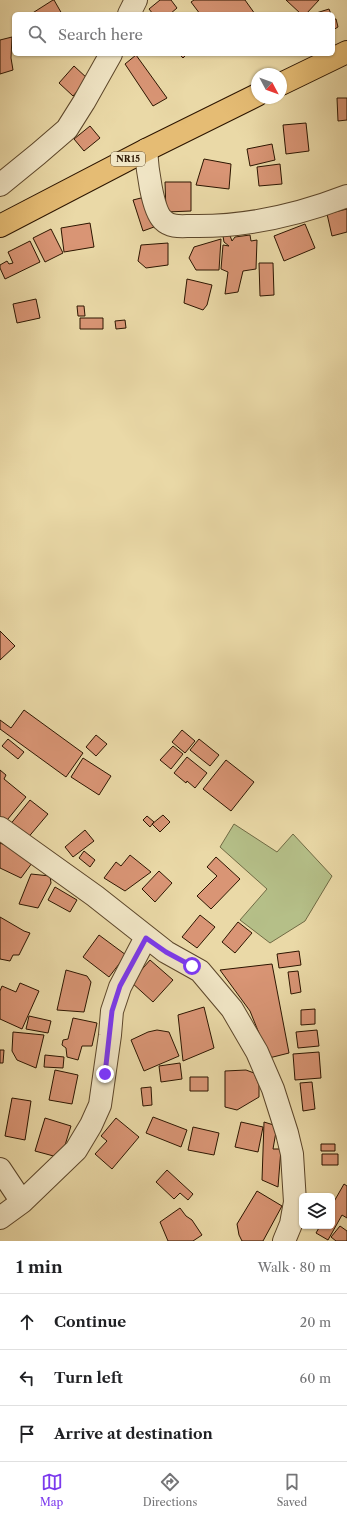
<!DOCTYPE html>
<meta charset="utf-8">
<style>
body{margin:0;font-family:"Libre Caslon Text",serif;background:#f6f6f6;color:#202124}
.controls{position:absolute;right:12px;bottom:12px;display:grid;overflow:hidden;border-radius:6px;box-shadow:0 1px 3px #0004}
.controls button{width:36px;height:36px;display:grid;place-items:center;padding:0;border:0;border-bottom:1px solid #e0e0e0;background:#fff;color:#202124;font:20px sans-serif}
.compass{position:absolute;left:251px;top:68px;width:36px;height:36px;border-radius:50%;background:#fff;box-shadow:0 1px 3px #0004;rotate:131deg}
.stop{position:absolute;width:12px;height:12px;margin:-9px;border:3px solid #7c3aed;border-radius:50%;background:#fff}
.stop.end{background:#7c3aed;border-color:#fff;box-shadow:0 1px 4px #0008}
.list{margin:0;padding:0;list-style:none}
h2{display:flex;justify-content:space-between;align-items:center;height:52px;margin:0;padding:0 16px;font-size:17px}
h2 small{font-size:13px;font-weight:400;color:#757577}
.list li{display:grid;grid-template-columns:26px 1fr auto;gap:12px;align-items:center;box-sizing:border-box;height:56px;padding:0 16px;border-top:1px solid #e0e0e0}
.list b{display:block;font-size:15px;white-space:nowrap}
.list em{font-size:13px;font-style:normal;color:#757577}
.icon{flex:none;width:22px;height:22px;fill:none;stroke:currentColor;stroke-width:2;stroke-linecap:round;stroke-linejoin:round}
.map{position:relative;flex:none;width:347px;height:1241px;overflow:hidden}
.search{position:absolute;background:#fff;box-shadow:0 1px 3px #0004;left:12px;right:12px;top:12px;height:44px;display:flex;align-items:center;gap:10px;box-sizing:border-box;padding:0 14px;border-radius:6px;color:#757577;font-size:15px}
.sheet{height:220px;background:#fff}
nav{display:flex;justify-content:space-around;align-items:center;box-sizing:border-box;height:56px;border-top:1px solid #e0e0e0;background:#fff;font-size:11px;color:#757577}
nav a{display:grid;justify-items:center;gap:2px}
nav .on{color:#7c3aed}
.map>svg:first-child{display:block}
</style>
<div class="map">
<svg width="347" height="1241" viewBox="0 0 347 1241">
<rect width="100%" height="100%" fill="#ead9a7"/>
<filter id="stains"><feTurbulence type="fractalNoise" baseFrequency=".005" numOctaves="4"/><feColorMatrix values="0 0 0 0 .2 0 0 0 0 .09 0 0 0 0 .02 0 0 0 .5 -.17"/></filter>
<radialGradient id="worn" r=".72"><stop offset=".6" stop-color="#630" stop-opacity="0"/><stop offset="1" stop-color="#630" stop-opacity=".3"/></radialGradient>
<path fill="#b5bf88" stroke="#706a44" d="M234,824L277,852L293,834L332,876L305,921L270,943L240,920L267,889L220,847Z"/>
<path fill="#d99575" stroke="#2c1500" d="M54,0L62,14H31L53,0Z
M160,0H171L177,8L170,14H153L149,9Z
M194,0H245L255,14H200L191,2Z
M286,0H319L306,14H301Z
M329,9L331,14H313Z
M333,19H336L338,27L333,30Z
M12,37L11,58L13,70L0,74V40Z
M179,54H187L183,58Z
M136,55L167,98L153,106L125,64Z
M74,66L88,79L73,96L59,83Z
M337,98H347V120L338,121Z
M306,123L309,151L286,154L283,125Z
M90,126L100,138L84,151L74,139Z
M272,144L275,160L250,166L247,149Z
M204,159L231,164L229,189L196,185Z
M280,164L282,184L259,186L257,167Z
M165,182H191V211L166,212Z
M145,197L154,227L143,231L133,200Z
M347,209V232L332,236L327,214Z
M90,223L94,247L64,252L61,228Z
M305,224L315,248L284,261L274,236Z
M51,229L63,253L45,262L33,238Z
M229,233L232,241L235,237L250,235L251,241L257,240L256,269L243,271L238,292L225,294L228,272L221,269L223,245L229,246L224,242L223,236Z
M221,239L219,270H196L189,258L194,247Z
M30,241L40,262L5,279L0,268V265L7,261L9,264L13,263L8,252Z
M168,243V265L146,268L138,261L141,245Z
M259,263H273L274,295L260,296Z
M187,279L212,285L207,305L203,310L184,303Z
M36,299L40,318L17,323L13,304Z
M77,306H84L85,316H78Z
M80,318H103V329H80Z
M125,320L126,328L116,329L115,321Z
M0,631L15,646L0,660Z
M24,710L83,753L66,777L0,729V720L11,728Z
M182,730L195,741L185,753L172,742Z
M96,735L107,744L96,756L86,747Z
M8,739L24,752L18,759L2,746Z
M199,739L219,755L210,766L190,750Z
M173,746L183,754L171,769L160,760Z
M187,757L207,773L195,788L187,781L186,783L174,773Z
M83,758L111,776L99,795L71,777Z
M226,760L254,782L231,811L203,789Z
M0,770L6,775L4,779L26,797L3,825L0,822Z
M30,800L48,814L26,840L9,826Z
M163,815L170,822L160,832L152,824Z
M147,816L154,822L150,827L143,820Z
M85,830L94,841L73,857L65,847Z
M0,843L20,851L32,863L21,878L0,868Z
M84,851L95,860L90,867L79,858Z
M130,855L151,872L125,891L104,878L116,862L121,866Z
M216,857L240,879L211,909L197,896L217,876L207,867Z
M159,871L172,883L155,902L142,889Z
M31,874L50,876L51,883L38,908L19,904Z
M55,887L77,900L70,912L48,900Z
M200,915L215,927L197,948L182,937Z
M0,917L24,931L30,933L19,955H13L10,961L0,959Z
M238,922L252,933L235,953L222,942Z
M99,935L126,955L109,977L83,957Z
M299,951L301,965L279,968L277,954Z
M150,960L173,980L153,1002L131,982Z
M272,964L289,1053L269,1058L250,1011L220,970Z
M66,970L87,976L91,982L84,1012L57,1010Z
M298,971L301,992L291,994L288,972Z
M20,983L39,991L22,1029L0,1019V991L2,986L16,992Z
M204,1007L214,1048L183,1061L178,1015Z
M315,1009V1024L301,1025V1010Z
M29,1016L51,1021L48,1033L26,1029Z
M73,1018L97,1023L92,1046H82L78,1060L67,1057L66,1048L62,1045L63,1040L68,1039Z
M157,1030L169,1032L179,1056L144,1071L131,1040L148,1032Z
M317,1030L319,1046L298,1048L296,1032Z
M13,1032L44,1035L36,1068L17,1060L12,1051Z
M0,1050H4L3,1063H0Z
M319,1052L321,1078L295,1080L293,1054Z
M45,1055L64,1057L63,1068L44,1067Z
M180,1063L182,1079L161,1082L159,1066Z
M55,1070L78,1075L72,1104L49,1100Z
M246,1070L254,1073L259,1085V1097L237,1110L225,1107V1071Z
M190,1077H208V1091H190Z
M312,1082L315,1109L303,1111L300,1083Z
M151,1087L152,1105L143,1106L141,1088Z
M12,1098L31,1101L25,1140L5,1136Z
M153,1117L187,1130L181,1147L146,1133Z
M45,1118L71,1126L61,1158L35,1151Z
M116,1118L139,1137L112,1169L95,1154L107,1141L101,1136Z
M241,1122L263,1127L258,1152L235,1147Z
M264,1122L277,1126L273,1149H281L278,1187L262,1180Z
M193,1127L219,1133L214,1155L188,1150Z
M321,1144H335V1151H321Z
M322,1154H338V1165H322Z
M167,1170L193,1194L188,1200L180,1193L174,1199L156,1182Z
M344,1184L347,1186V1218L342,1215L328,1240L316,1233L320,1226H332V1205Z
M257,1191L282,1206L263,1241H242L239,1235L237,1224Z
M180,1208L186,1216L192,1220L202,1235L193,1241H168L160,1222Z
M340,1226L347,1231V1241H336L331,1237Z"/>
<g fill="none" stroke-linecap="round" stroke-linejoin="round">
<g stroke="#5c462a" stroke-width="24">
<path id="minor" d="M129,14L136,0
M146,150C147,166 152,210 163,220C171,228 182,226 192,226C245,227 298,215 347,196
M0,185L38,154L67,129L84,102L111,54
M0,828L95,896L166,952L200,971L232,1009L257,1052L273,1089L287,1133L292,1154L295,1202L291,1224L284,1241
M0,1169L22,1202
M0,1218L22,1202L76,1150L91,1125L100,1105L110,1035L112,1011L120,987L146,937"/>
</g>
<g stroke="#2c1500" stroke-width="24">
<path id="highway" d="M281,84L347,52
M0,226L146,150L257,95"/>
</g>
<use href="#minor" stroke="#f1e6c6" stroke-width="22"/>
<use href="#highway" stroke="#e5bc74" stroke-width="22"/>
</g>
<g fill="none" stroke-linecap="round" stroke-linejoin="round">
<path stroke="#7c3aed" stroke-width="5" d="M105,1074L112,1011L120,986L146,938L166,952L192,966"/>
</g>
<g text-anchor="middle" stroke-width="3" stroke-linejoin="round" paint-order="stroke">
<rect fill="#f1e6c6" stroke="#67543b" stroke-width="1" x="111" y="152" width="34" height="14" rx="3"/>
<g font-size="9" font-weight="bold" fill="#2c1500">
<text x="128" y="162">NR15</text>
</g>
</g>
<rect width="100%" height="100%" filter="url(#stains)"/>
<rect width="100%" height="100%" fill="url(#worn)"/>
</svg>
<div class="controls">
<button><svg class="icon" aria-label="layers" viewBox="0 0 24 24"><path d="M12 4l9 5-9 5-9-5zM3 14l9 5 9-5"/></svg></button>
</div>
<svg class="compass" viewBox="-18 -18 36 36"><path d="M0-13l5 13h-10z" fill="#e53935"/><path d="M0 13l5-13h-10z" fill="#757577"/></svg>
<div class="stop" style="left:192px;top:966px"></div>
<div class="stop end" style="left:105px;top:1074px"></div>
<div class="search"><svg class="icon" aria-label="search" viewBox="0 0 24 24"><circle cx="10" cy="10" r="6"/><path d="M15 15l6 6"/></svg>Search here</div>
</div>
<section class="sheet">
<h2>1 min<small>Walk · 80 m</small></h2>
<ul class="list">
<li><svg class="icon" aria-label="ahead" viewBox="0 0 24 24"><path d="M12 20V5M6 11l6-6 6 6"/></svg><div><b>Continue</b></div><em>20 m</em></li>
<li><svg class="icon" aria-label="left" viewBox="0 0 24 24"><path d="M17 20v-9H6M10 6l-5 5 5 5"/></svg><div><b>Turn left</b></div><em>60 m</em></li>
<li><svg class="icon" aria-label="arrive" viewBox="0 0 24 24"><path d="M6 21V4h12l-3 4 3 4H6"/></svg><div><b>Arrive at destination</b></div></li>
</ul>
</section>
<nav>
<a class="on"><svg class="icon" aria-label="map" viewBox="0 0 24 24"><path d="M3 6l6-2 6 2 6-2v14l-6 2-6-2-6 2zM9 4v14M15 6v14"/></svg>Map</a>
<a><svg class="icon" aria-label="directions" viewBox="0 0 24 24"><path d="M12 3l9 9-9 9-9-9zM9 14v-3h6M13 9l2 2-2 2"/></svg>Directions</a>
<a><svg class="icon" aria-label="saved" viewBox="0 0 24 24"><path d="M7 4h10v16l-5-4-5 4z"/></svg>Saved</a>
</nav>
